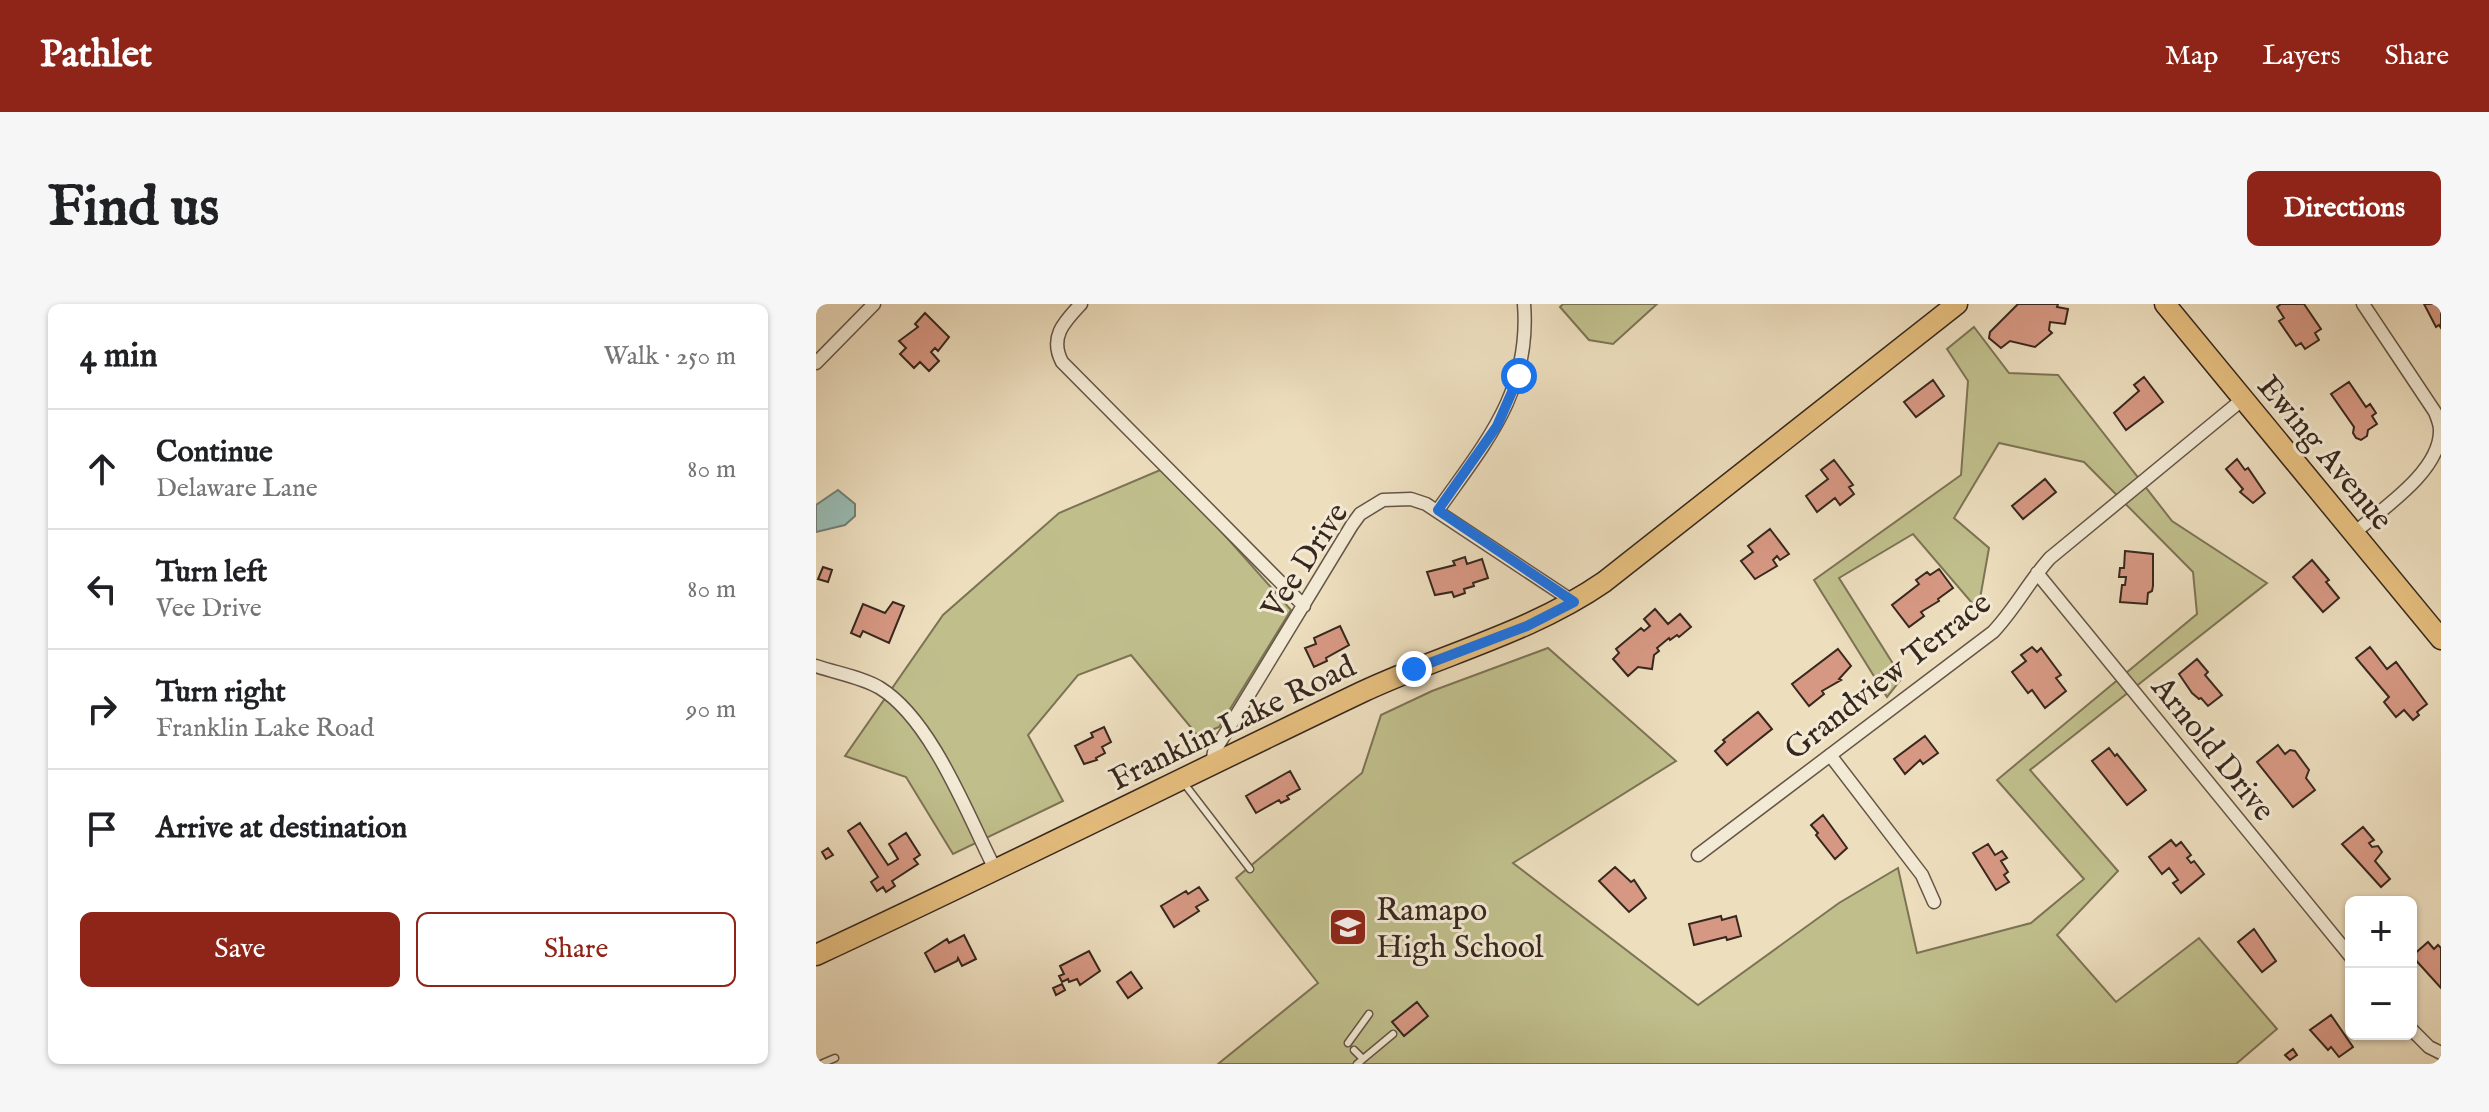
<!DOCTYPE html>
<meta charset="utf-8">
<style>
body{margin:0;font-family:"IM FELL English",serif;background:#f6f6f6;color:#202124}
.controls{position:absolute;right:24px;bottom:24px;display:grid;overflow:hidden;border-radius:12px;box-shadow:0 2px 6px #0004}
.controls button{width:72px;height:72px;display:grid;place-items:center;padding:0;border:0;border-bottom:2px solid #e0e0e0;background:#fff;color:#202124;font:40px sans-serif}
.stop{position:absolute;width:24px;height:24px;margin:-18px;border:6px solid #1a73e8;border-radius:50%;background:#fff}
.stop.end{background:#1a73e8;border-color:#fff;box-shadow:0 2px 8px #0008}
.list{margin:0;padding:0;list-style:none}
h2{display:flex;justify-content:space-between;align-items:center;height:104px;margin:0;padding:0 32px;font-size:34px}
h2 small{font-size:26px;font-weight:400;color:#757577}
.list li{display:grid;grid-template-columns:52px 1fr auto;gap:24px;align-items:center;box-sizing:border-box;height:120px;padding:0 32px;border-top:2px solid #e0e0e0}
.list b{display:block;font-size:30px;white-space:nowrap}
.list p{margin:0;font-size:26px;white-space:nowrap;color:#757577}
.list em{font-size:26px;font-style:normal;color:#757577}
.actions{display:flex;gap:16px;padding:24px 32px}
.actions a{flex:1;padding:18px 0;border:2px solid #8f2418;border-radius:12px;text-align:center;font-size:28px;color:#8f2418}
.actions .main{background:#8f2418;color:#fff}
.icon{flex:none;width:44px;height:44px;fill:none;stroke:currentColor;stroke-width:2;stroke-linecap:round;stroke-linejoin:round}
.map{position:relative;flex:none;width:1625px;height:760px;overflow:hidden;border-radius:12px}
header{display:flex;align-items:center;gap:48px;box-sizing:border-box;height:112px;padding:0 40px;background:#8f2418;color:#fff}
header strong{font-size:38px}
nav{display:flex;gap:44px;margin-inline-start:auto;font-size:28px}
.intro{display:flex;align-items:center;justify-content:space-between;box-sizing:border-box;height:192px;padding:0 48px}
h1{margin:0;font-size:56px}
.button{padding:20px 36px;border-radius:12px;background:#8f2418;color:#fff;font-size:28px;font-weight:700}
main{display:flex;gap:48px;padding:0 48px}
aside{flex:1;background:#fff;border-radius:12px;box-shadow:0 2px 6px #0004}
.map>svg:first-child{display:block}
</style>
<header>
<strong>Pathlet</strong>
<nav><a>Map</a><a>Layers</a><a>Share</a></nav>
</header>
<div class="intro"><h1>Find us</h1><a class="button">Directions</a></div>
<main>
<aside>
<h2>4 min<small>Walk · 250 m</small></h2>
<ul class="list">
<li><svg class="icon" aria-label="ahead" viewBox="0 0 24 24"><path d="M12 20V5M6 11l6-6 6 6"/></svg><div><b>Continue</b><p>Delaware Lane</p></div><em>80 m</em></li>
<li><svg class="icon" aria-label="left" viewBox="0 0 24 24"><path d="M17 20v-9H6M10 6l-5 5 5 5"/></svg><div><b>Turn left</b><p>Vee Drive</p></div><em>80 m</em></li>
<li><svg class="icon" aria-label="right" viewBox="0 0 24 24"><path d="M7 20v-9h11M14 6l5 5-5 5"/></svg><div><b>Turn right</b><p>Franklin Lake Road</p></div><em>90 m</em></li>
<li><svg class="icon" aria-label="arrive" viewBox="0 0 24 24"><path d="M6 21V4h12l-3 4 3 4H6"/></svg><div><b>Arrive at destination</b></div></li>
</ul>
<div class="actions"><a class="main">Save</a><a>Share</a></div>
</aside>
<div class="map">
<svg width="1625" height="760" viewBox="0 0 1625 760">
<rect width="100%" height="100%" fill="#eddebe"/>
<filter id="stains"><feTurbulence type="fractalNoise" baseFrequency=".0025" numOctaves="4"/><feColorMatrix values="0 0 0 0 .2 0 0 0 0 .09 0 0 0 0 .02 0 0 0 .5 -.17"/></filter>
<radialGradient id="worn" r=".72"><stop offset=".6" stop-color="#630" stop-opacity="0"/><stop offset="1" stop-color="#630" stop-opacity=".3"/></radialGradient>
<path fill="#c0bf8c" stroke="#7c7355" stroke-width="2" d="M747,0H841L797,40L773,36L744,3Z
M1158,23L1193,69L1242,71L1356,217L1451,279L1214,466L1302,567L1241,631L1300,698L1383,634L1461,725L1420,760H402L502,679L420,574L546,469L565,411L616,387L732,344L860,457L697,559L882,701L1023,599L1082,564L1101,649L1215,619L1268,575L1181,476L1381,310L1377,268L1268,158L1183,139L1138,214L1173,244L1162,306L1097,230L1023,274L1086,374L1071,393L998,276L1145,171L1152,77L1131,45Z
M349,164L475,306L403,423L382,432L315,351L262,371L212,431L247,497L137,550L90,473L29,452L127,311L243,209Z"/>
<path fill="#99bcb4" stroke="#728078" stroke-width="2" d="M22,186L39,200V212L29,221L0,228V201Z"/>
<path fill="#d79883" stroke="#37271e" stroke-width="2" d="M1202,0H1242L1241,3L1252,5L1249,20L1234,18L1233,26L1236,29L1219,43L1194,37L1185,44L1173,34L1174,28Z
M1465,0H1488L1505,25L1499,29L1503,36L1489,45L1485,39L1480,42L1463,17L1468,14L1461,3Z
M1608,0H1625V24L1623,21L1620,23Z
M109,9L133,33L122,47L119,44L115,48L123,57L113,67L104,58L98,64L84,50L90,44L83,37L102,23L99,20Z
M1328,73L1347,98L1310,126L1298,109L1323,87L1318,81Z
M1117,76L1128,92L1100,113L1088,98Z
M1533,78L1550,103L1554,100L1560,109L1556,112L1561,120L1552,126L1551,132L1545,136L1540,134L1537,129L1538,123L1515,90Z
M1421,155L1429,166L1432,164L1449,189L1437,199L1424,188L1427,185L1410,165Z
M1018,156L1037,181L1033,183L1038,190L1024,201L1019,194L1001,208L990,192L1012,175L1005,166Z
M1229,175L1240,188L1207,215L1196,202Z
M954,225L973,250L964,256L961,252L957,256L961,262L939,275L925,257L937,248L932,242Z
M1309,247L1337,250V282L1336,287L1332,289L1331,300L1304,298L1306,281H1309L1310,273H1303L1304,264H1308Z
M649,253L651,260L666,255L672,274L657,279L658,282L648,285L649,289L638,293L636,288L619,291L611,268L639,261L637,257Z
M1496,256L1513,276L1510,278L1523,294L1507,308L1477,273Z
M7,263L16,266L12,278L2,275Z
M1123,265L1137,284L1122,295L1123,297L1105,308L1108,312L1093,323L1076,301L1103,280L1100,276L1111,268L1114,271Z
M77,298L88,302L73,339L47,327L44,333L35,329L47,300L69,309Z
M839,305L852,320L864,310L875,323L863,333L861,331L854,336L853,334L841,344L843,347L838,351L836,365L822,363L812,372L797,355L803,349L800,345L825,324L828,327L834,322L828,315Z
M524,322L533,341L510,354L511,357L498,363L489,344L500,340L498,334Z
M1216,343L1221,348L1225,344L1245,371L1240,374L1250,387L1229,404L1216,386L1212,389L1196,368L1210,357L1205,351Z
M1554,343L1571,365L1580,358L1611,400L1601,408L1603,411L1597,416L1588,406L1580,413L1568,398L1573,393L1540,354Z
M1022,345L1035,362L1023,375L1025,376L1006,387L1008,390L993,402L976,380Z
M1381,355L1392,368L1389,371L1406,391L1392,402L1385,394L1383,395L1376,389L1363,370Z
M942,408L956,425L911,461L899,447L909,438L907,436Z
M288,423L295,438L286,443L289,449L280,454L281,456L268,460L259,442L277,433L275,429Z
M1109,432L1122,449L1107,460L1104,456L1089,470L1078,455Z
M1462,441L1469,450L1474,446L1479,447L1493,466L1490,474L1499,486L1477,503L1441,458Z
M1293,444L1299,452L1301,450L1330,486L1311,501L1276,457Z
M474,467L484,485L471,492L473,495L465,499L463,496L440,509L430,492Z
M1007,511L1031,544L1019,555L1000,531L1002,529L995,521Z
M44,519L72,561L82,555L73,540L90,529L104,551L98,555L102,560L76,577L79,582L70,588L67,583L61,587L55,578L62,573L32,527Z
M1547,523L1558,536L1553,539L1556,543L1562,542L1566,548L1559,557L1574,575L1565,583L1526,540Z
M1355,536L1360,542L1365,538L1375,551L1371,554L1375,559L1378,557L1388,570L1365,589L1357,579L1362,576L1353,564L1346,570L1333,553Z
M1172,540L1179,551L1186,547L1191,554L1185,557L1192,568L1188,571L1193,578L1180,586L1157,549Z
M12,544L17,551L10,555L6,548Z
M799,563L815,578L818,576L830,594L813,608L783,577Z
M383,583L392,596L380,603L383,607L358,623L345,602L370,587L372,590Z
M905,612L906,616L920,612L925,632L911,636L910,633L878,641L873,620Z
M1438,625L1460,657L1446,668L1422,638Z
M148,631L160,655L146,662L142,654L141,657L119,668L109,649L131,635L133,639Z
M1612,638L1618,645L1622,641L1625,644V684L1596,652Z
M273,647L284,667L264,681L261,675L253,678L252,675L246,678L243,672L248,670L244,662Z
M315,668L326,684L312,694L301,678Z
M246,680L249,686L240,691L237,684Z
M601,698L612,712L588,732L576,718Z
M1515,711L1537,743L1523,753L1515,743L1512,746L1494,726Z
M1477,745L1481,751L1474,756L1469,751Z"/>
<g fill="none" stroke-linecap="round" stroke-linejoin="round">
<g stroke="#645546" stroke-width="9">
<path id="service" d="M367,478L434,565
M532,739L553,710
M538,746L547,755
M5,760L19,754
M541,760L577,730"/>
</g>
<g stroke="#645546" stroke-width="15">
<path id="minor" d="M265,0C248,18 233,33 246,58L488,302
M0,59L58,0
M622,206C669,139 715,88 708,0
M1538,229C1566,205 1625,167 1624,126C1624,120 1621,113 1619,108L1547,0
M1221,269L1535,653
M0,362C20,369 46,373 64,384C116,416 152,512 179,565
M1014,451L1106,571L1118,598
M396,460L398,448L536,221L544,210L567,196L595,195L610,200L758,298
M882,551L1177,328C1199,305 1213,277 1234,254L1427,95
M1595,725L1613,743L1625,749"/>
</g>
<g stroke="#37271e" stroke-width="23">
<path id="primary" d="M1349,0L1625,335
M0,651C183,566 364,475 546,388C627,350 714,329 788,278L1141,0"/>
</g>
<use href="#service" stroke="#f3ead5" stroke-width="6"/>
<use href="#minor" stroke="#f3ead5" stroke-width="12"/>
<use href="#primary" stroke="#e6bf7f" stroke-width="20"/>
</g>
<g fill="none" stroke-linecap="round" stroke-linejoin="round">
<path stroke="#1a73e8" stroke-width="10" d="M598,365L711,322L758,298L622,206L681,122L703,72"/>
</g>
<defs>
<g id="school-square" transform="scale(2)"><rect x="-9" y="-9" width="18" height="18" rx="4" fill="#8f2418" stroke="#f3ead5"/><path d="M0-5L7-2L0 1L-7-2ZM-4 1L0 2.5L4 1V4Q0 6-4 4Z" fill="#fff"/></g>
</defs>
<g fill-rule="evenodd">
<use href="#school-square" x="532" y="623"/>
</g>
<g text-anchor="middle" stroke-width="6" stroke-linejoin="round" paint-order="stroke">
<g font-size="32" fill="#37271e" stroke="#f3ead5">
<text transform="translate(1510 148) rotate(50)" y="11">Ewing Avenue</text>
<text transform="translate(488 256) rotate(-57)" y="11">Vee Drive</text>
<text transform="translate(1071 371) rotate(-38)" y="11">Grandview Terrace</text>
<text transform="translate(416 418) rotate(-26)" y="11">Franklin Lake Road</text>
<text transform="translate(1398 444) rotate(51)" y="11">Arnold Drive</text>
</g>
<g font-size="32" fill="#37271e" stroke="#f3ead5" text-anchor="start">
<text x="560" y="616">Ramapo<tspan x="560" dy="37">High School</tspan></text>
</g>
</g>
<rect width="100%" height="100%" filter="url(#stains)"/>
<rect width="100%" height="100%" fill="url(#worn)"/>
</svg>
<div class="controls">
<button>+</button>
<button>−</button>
</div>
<div class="stop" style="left:703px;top:72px"></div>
<div class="stop end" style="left:598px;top:365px"></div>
</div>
</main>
